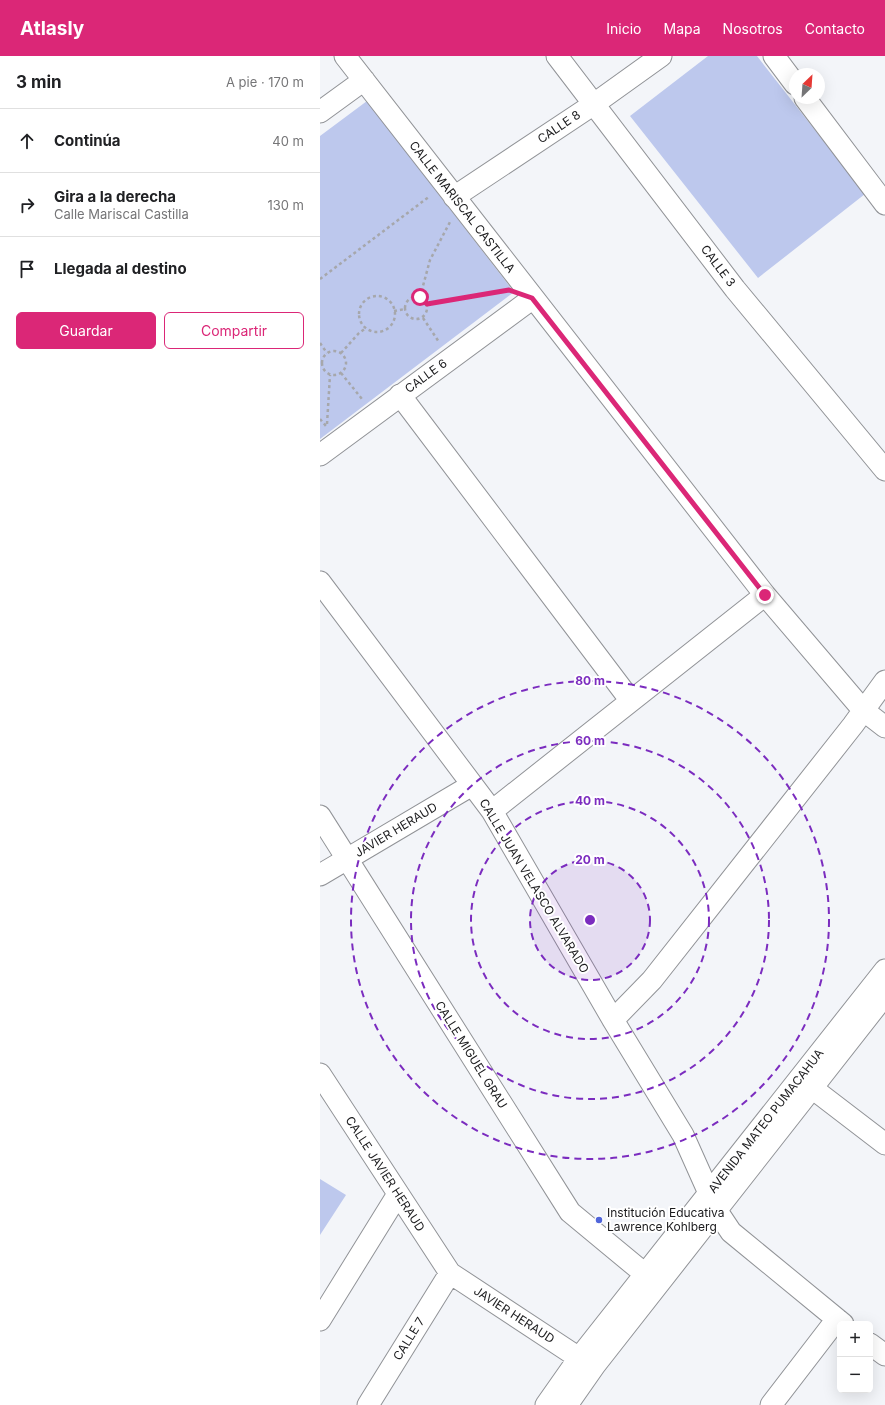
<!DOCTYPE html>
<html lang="es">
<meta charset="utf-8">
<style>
body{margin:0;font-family:Inter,sans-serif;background:#f6f6f6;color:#202124}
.controls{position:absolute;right:12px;bottom:12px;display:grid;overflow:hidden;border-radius:6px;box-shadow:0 4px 16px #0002}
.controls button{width:36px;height:36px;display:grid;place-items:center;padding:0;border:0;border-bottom:1px solid #e0e0e0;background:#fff;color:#202124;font:20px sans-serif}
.compass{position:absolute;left:469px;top:12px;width:36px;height:36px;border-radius:50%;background:#fff;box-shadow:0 4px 16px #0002;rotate:25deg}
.stop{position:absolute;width:12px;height:12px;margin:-9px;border:3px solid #db2777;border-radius:50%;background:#fff}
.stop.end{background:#db2777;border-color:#fff;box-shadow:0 1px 4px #0008}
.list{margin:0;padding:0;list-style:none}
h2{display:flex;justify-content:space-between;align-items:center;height:52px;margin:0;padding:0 16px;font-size:17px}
h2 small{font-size:13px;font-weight:400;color:#757577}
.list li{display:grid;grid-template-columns:26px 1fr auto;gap:12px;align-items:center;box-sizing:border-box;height:64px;padding:0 16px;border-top:1px solid #e0e0e0}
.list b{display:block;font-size:15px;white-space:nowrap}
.list p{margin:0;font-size:13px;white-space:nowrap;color:#757577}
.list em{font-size:13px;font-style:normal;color:#757577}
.actions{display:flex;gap:8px;padding:12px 16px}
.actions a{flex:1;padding:9px 0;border:1px solid #db2777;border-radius:6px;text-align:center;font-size:14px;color:#db2777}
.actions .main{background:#db2777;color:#fff}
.icon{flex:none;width:22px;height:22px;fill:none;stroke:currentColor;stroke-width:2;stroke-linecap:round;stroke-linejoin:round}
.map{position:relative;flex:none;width:565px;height:1349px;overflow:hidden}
header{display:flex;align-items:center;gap:24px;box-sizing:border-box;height:56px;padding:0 20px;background:#db2777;color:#fff}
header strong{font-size:19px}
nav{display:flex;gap:22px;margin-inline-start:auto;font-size:14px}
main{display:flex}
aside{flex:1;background:#fff}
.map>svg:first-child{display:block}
</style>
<header>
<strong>Atlasly</strong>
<nav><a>Inicio</a><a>Mapa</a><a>Nosotros</a><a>Contacto</a></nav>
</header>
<main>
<aside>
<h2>3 min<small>A pie · 170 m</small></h2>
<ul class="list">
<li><svg class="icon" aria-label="ahead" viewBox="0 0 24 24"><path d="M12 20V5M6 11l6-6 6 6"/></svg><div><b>Continúa</b></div><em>40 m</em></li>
<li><svg class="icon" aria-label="right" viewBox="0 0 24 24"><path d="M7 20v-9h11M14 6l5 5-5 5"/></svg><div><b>Gira a la derecha</b><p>Calle Mariscal Castilla</p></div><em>130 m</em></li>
<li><svg class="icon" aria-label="arrive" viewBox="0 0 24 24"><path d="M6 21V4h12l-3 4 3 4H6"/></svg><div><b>Llegada al destino</b></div></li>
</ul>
<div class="actions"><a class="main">Guardar</a><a>Compartir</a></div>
</aside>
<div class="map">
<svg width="565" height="1349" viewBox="0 0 565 1349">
<rect width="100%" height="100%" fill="#f3f5f9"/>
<path fill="#bdc8ed" d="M388,0H437L545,138L438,222L310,60Z
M47,45L194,236L0,383V80Z
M0,1123L26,1139L0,1179Z"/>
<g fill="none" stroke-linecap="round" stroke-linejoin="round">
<g stroke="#919397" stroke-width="23">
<path id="minor" d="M25,0L445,539L543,654L565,671
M237,0L415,233L565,414
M454,0L475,28
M485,42L565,148
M0,56L44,24
M134,141L274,48L341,0
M80,339L311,645
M0,399L213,242
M0,526L172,755L293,964L363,1079L397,1155L411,1176L523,1268
M172,755L445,539
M0,760L250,1156L325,1218
M0,819L152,729
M293,964L332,924L533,669L565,625
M0,1018L130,1217L259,1302
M492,1032L565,1088
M0,1264L78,1138
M550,1288L565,1299
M48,1349L130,1217
M226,1349L259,1302L565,914
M247,1349L275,1309L565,939
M451,1349L517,1263"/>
</g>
<path stroke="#a6a7ab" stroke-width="2.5" stroke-dasharray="3 3" stroke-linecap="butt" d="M0,223L110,140
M39 258a18 18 0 1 1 36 0a18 18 0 1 1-36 0Z
M85 252a11 11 0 1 1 22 0a11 11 0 1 1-22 0Z
M100,241L110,204L130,166
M107,248L183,235
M74,255L85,253
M103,262L119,286
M0,287L7,297
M2 307a12 12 0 1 1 24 0a12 12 0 1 1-24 0Z
M21,297L39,277L46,272
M21,317L42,343
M0,363L6,370
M7,368L10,319"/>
<use href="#minor" stroke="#fff" stroke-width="21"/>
</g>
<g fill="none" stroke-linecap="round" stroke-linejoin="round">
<path stroke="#db2777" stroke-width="5" d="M100,241L107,248L189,234L212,242L445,539"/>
</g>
<circle cx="270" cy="864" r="60" fill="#7b2cbf" fill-opacity=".12"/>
<g fill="none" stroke="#7b2cbf" stroke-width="2" stroke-dasharray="7 5">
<circle cx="270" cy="864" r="60"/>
<circle cx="270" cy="864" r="119"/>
<circle cx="270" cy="864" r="179"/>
<circle cx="270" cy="864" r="239"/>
</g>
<circle fill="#5065da" stroke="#fff" stroke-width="1.5" cx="279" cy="1164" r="4"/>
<g text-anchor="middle" stroke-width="4" stroke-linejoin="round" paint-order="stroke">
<g font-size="12" fill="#1b1b1d" stroke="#fff">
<text transform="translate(239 71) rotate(-34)" y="4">CALLE 8</text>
<text transform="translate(142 151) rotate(52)" y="4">CALLE MARISCAL CASTILLA</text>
<text transform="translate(398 210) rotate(53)" y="4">CALLE 3</text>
<text transform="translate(106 320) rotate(-36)" y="4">CALLE 6</text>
<text transform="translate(76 774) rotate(-31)" y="4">JAVIER HERAUD</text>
<text transform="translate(214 830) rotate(59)" y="4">CALLE JUAN VELASCO ALVARADO</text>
<text transform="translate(151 999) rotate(58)" y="4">CALLE MIGUEL GRAU</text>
<text transform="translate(446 1065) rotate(-52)" y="4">AVENIDA MATEO PUMACAHUA</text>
<text transform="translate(65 1118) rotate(57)" y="4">CALLE JAVIER HERAUD</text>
<text transform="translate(194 1259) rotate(33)" y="4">JAVIER HERAUD</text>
<text transform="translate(89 1283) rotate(-58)" y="4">CALLE 7</text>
</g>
<g font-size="12" fill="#1b1b1d" stroke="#fff" text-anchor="start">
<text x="287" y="1161">Institución Educativa<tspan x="287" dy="14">Lawrence Kohlberg</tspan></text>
</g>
</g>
<circle cx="270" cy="864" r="6" fill="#7b2cbf" stroke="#fff" stroke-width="2"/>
<g font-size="12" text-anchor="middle" font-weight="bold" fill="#7b2cbf" stroke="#fff" stroke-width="4" stroke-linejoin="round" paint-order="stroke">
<text x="270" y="629">80 m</text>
<text x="270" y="689">60 m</text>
<text x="270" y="749">40 m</text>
<text x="270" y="808">20 m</text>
</g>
</svg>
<div class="controls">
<button>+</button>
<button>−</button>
</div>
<svg class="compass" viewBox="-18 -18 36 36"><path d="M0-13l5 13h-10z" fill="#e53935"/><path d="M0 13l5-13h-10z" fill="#757577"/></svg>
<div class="stop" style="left:100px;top:241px"></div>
<div class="stop end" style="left:445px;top:539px"></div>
</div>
</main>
